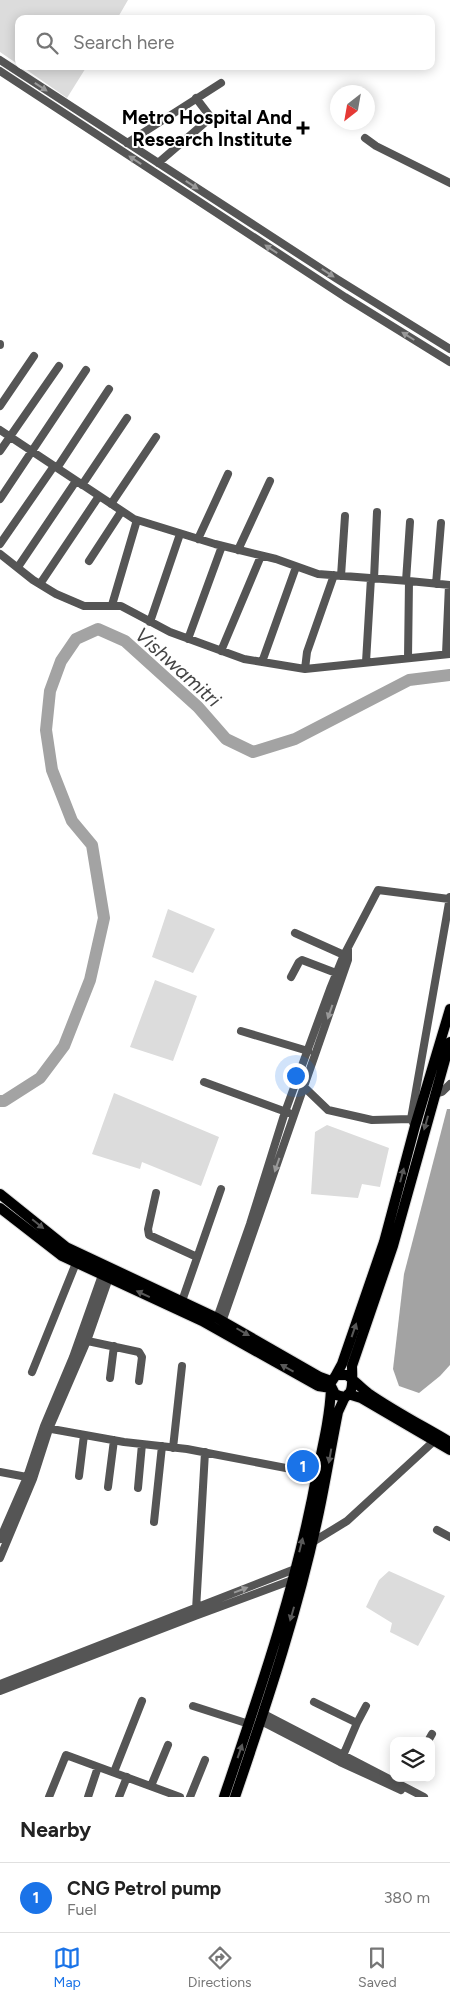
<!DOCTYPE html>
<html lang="en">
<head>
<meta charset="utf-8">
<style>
  :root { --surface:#fff; --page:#f2f2f2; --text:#222; --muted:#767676; --line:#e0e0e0; --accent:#1a73e8 }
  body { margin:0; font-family:Figtree,sans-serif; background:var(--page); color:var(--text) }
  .controls { position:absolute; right:15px; bottom:15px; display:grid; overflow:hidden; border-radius:10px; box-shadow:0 2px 12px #0003 }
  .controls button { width:45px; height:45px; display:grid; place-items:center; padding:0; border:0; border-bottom:1px solid var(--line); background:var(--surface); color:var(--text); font:25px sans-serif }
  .compass { position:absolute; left:330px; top:85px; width:45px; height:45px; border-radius:50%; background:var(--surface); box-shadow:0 2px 12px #0003; rotate:211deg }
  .you { position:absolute; left:295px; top:1075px; width:18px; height:18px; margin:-12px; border:4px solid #fff; border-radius:50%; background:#1a73e8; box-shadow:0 0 0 8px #1a73e833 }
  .badge { display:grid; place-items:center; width:32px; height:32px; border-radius:50%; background:var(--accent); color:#fff; font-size:16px; font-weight:700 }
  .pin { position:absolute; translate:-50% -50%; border:2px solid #fff; box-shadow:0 1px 5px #0006 }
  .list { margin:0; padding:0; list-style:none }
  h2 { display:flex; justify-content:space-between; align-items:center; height:65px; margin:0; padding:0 20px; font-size:21px }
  h2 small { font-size:16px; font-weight:400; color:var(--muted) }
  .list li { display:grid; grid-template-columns:32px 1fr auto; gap:15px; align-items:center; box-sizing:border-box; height:70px; padding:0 20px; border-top:1px solid var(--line) }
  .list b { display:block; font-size:19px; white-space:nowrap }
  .list p { margin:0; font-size:16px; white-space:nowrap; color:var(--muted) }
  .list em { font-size:16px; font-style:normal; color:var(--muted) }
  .icon { flex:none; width:28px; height:28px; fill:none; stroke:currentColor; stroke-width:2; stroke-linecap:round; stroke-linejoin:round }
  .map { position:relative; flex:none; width:450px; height:1797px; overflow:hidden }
  .search { position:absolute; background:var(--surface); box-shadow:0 2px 12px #0003; left:15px; right:15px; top:15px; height:55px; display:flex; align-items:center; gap:12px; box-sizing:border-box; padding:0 18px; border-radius:10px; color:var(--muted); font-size:19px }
  .sheet { height:135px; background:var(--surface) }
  nav { display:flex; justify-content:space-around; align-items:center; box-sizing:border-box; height:70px; border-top:1px solid var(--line); background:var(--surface); font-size:14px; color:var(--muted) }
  nav a { display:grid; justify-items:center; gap:2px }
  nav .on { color:var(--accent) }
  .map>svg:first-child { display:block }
  .green { fill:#dcdcdc }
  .water { fill:#a3a3a3 }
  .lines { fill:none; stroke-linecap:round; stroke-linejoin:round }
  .river { stroke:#a3a3a3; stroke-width:12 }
  .major-casing { stroke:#dbdbdb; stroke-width:12 }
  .minor { stroke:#555; stroke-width:8 }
  .major { stroke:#000; stroke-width:10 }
  .oneway { fill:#999 }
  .oneway2 { fill:#595959 }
  .poi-dot { fill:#000; stroke:#fff; stroke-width:2 }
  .labels { text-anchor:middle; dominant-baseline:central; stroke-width:4; stroke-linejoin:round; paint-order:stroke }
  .poi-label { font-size:19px; font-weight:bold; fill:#000; stroke:#fff; text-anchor:end }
  .water-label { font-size:20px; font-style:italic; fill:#444; stroke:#fff }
</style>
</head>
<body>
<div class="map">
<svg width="450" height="1797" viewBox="0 0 450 1797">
  <rect width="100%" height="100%" fill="#fff"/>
  <path class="green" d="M0,0H128L117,19H19V65L0,52Z
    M21,66H87L67,98Z
    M168,909L215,929L193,973L152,957Z
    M155,980L197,996L173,1061L130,1047Z
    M114,1093L219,1137L201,1186L142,1162L140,1169L92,1154Z
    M327,1125L389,1148L380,1187L362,1184L358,1198L311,1194L315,1132Z
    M389,1571L445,1596L418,1646L390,1632L392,1623L366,1607L379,1580Z"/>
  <path class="water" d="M447,1109H450V1365L440,1376L419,1393L399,1386L393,1369L404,1274Z"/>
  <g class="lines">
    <path class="river" d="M0,1101H4L40,1078L64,1046L90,980L104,918L92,845L72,821L52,770L46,730L50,691L61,661L76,639L98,629L125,641L198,707L226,739L253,752L295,739L409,680L450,675"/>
    <g class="major-casing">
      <path id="major" d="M450,1042L393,1246L352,1366C352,1378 356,1405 335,1394L330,1384L336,1375H347C354,1380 360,1387 368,1393C394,1411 423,1426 450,1442
        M0,1194L66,1247L217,1318L320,1377L331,1381
        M0,1208L62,1256L202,1321L318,1386L331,1388C330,1416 323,1445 317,1473C297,1584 260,1691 224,1797
        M336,1375L342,1364L384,1242L415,1126L450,1009
        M235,1797C268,1700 301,1602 321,1502C327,1472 332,1442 338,1412L344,1399L348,1394L361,1398L450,1450"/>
    </g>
    <path class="minor" d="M0,60L337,279L450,349
      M0,71L345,297L450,362
      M365,138L376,146L450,183
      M127,143L221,83
      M158,163L208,120L209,115L196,98
      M0,345V344
      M0,406L34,356
      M0,430L134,519L215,544L276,559L318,574L409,581
      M0,451L59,366
      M57,468L109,389
      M82,485L127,418
      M0,499L86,370
      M111,504L156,437
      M198,539L228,474
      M0,544L54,466
      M238,550L270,481
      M0,554L33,580L56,594L84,606H121L170,632L244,659L305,669L450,654
      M89,561L121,512
      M18,567L76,481
      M341,576L345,516
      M374,579L377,512
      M406,581L410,522
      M40,584L99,496
      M436,584L441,523
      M112,605L137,520
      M150,622L180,534
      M188,639L222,546
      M221,651L261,556
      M446,654L449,585
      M408,658L409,581L450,585
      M262,662L296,567
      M366,662L371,578
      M305,669L307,652L334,575
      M295,933L344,955
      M291,977L299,962L302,960L336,973
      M241,1031L308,1051
      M204,1082L289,1113
      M302,1085L328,1110L372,1120L411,1119
      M435,1094L442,1092L450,1084
      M415,1126L411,1119L450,897
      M156,1193L148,1229L149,1235L197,1257
      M182,1301L221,1189
      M216,1321L250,1224L285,1112L330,989L343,957L378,890L449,899
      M221,1325L348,960V949
      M83,1340L139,1352L142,1357L139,1381
      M32,1372L76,1263
      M110,1378L114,1346
      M46,1428L124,1442L187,1449L317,1474
      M173,1448L182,1366
      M0,1472L32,1478
      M79,1476L84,1435
      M108,1487L114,1440
      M138,1488L142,1444
      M154,1522L162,1446
      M437,1530L450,1537
      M0,1539L27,1477L44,1426L73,1357L102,1275
      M311,1543L347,1521L434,1441
      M0,1558L33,1479L49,1429L87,1341L109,1278
      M196,1610L205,1452
      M0,1684L295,1569L299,1570
      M0,1691L195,1616L295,1579
      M314,1702L357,1723
      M193,1706L249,1724
      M264,1714L424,1797
      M261,1721L340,1762L401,1790
      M428,1741L432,1734
      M342,1758L357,1723L366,1706
      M114,1772L142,1701
      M151,1786L168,1745
      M49,1797L66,1755L180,1797
      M88,1797L98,1767
      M119,1797L127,1777
      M190,1797L205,1760"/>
    <use href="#major" class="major"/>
  </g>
  <defs><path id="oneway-solid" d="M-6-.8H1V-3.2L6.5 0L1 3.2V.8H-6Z" transform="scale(1.25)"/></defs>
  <g class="oneway">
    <use href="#oneway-solid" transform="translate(41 87) rotate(33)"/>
    <use href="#oneway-solid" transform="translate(135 160) rotate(-147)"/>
    <use href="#oneway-solid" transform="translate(192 185) rotate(33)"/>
    <use href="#oneway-solid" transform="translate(271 249) rotate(-147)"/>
    <use href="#oneway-solid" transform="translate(328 273) rotate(33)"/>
    <use href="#oneway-solid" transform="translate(408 336) rotate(-148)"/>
    <use href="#oneway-solid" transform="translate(330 1012) rotate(109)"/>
    <use href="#oneway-solid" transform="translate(277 1165) rotate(109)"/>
    <use href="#oneway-solid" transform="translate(241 1590) rotate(-21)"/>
  </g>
  <g class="oneway2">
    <use href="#oneway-solid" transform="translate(426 1123) rotate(106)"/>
    <use href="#oneway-solid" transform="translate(402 1175) rotate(-75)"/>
    <use href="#oneway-solid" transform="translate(38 1224) rotate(39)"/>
    <use href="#oneway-solid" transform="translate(143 1294) rotate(-155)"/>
    <use href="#oneway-solid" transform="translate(354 1330) rotate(-71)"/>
    <use href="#oneway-solid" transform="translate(243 1332) rotate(30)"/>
    <use href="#oneway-solid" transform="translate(287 1368) rotate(-151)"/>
    <use href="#oneway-solid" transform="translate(330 1456) rotate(100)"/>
    <use href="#oneway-solid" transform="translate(301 1545) rotate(-76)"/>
    <use href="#oneway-solid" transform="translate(292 1614) rotate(106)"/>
    <use href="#oneway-solid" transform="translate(240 1751) rotate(-71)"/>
  </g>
  <path class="poi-dot" d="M300.5 120.5h5v5h5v5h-5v5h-5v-5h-5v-5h5z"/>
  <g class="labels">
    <g class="poi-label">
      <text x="292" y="117">Metro Hospital And<tspan x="292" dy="22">Research Institute</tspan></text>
    </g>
    <g class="water-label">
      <text transform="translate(178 667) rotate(42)">Vishwamitri</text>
    </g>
  </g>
</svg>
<div class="controls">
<button><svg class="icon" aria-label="layers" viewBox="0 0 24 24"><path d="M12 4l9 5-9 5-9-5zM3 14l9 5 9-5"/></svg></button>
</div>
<svg class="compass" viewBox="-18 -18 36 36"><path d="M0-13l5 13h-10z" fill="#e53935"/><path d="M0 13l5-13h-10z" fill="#767676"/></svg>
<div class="you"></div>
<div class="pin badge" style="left:303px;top:1466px">1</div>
<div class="search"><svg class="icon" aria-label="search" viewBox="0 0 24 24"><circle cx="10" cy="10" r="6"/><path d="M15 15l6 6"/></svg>Search here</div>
</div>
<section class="sheet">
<h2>Nearby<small></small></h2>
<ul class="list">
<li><span class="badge">1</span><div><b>CNG Petrol pump</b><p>Fuel</p></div><em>380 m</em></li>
</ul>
</section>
<nav>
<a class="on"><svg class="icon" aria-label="map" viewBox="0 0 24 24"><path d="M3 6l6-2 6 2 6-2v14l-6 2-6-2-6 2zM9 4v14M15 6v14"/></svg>Map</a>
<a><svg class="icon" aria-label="directions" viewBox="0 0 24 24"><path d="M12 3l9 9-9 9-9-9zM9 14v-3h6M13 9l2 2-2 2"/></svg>Directions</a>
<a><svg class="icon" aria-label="saved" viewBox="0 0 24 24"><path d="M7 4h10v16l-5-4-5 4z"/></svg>Saved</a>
</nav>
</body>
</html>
